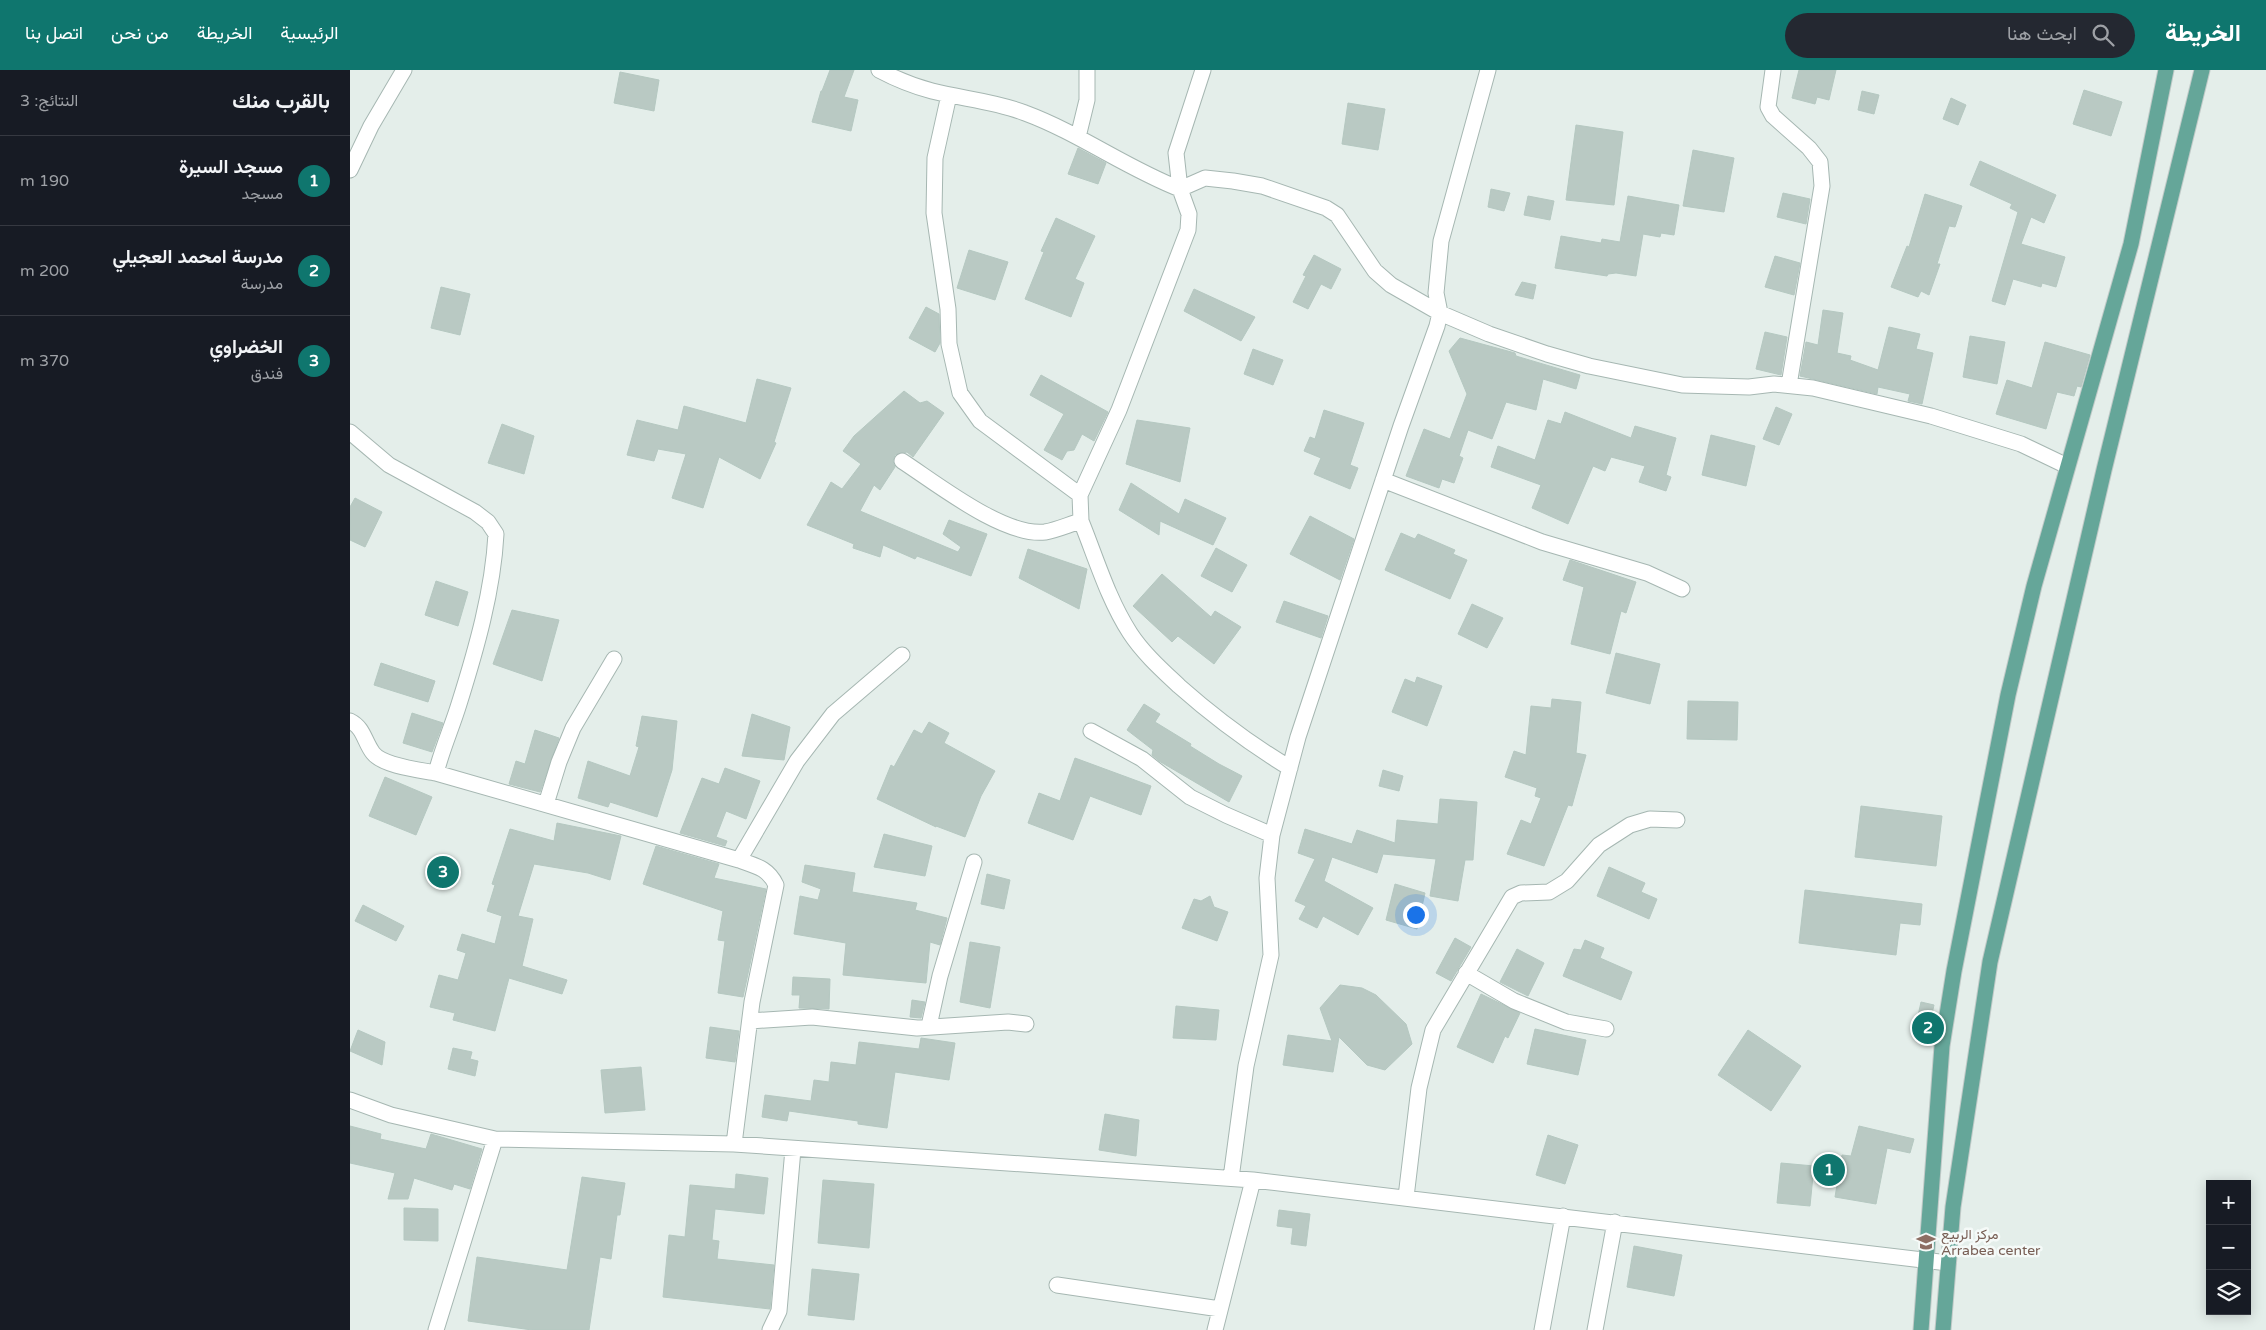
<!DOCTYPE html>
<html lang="ar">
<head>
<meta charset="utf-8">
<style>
  :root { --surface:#171b24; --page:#242831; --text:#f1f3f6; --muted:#9ea1a6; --line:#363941; --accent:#0f766e }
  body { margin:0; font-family:"Varela Round",Vazirmatn,sans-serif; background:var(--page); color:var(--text); direction:rtl }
  .controls { position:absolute; right:15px; bottom:15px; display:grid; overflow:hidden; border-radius:0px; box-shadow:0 2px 12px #0003 }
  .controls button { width:45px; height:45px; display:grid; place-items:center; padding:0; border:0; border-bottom:1px solid var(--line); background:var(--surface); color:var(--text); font:25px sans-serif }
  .you { position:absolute; left:1065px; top:844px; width:18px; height:18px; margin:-12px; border:4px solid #fff; border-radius:50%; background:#1a73e8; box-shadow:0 0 0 8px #1a73e833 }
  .badge { display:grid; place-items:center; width:32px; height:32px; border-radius:50%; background:var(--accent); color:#fff; font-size:16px; font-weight:700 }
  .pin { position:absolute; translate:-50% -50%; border:2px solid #fff; box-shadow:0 1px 5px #0006 }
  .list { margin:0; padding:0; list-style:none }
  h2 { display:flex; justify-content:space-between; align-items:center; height:65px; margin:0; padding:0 20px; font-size:21px }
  h2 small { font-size:16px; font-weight:400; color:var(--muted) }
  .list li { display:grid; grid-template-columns:32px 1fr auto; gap:15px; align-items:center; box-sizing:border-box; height:90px; padding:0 20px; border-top:1px solid var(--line) }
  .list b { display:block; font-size:19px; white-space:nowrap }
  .list p { margin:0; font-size:16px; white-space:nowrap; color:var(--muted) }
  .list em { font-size:16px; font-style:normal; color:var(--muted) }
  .icon { flex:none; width:28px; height:28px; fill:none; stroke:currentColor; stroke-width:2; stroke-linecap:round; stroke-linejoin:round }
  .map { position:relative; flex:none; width:1916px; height:1260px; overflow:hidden; direction:ltr }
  header { display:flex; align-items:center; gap:30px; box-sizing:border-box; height:70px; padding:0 25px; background:var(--accent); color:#fff }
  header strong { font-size:24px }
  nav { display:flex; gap:28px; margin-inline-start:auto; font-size:18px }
  .search { width:350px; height:45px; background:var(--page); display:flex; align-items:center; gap:12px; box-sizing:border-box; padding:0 18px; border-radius:28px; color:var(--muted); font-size:19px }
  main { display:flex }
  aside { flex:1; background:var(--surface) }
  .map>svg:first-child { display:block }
  .building { fill:#b9c9c3; stroke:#b5c8c1 }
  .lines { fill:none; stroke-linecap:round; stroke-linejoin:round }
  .minor-casing { stroke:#a6b7b2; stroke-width:17 }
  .major-casing { stroke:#c1cac8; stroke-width:17 }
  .minor { stroke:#fff; stroke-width:15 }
  .major { stroke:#65a699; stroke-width:15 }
  .labels { text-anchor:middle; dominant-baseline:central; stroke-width:5; stroke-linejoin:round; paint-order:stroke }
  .education-label { font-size:14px; fill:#785e54; stroke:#f5faf8; text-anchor:start }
</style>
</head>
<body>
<header>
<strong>الخريطة</strong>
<div class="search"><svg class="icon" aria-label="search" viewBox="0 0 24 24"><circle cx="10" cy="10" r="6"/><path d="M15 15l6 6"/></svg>ابحث هنا</div>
<nav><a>الرئيسية</a><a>الخريطة</a><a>من نحن</a><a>اتصل بنا</a></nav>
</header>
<main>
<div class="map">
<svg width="1916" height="1260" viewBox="0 0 1916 1260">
  <rect width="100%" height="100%" fill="#e4eeea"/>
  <path class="building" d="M480,0H504L494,27L508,30L501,61L462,52L471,21H472Z
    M1449,0H1486L1479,30L1467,27L1465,34L1442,28Z
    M270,2L309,10L304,41L264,33Z
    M1734,20L1772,32L1761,66L1723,54Z
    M1512,21L1529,25L1524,44L1508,40Z
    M1601,28L1616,35L1608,55L1593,49Z
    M998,33L1035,39L1028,80L992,74Z
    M1226,55L1273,62L1264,135L1216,130Z
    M728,78L756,93L748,114L718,104Z
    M1343,80L1384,88L1374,142L1333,136Z
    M1630,91L1706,125L1694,153L1681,147L1671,174L1715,187L1706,217L1692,213L1691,217L1663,209L1655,235L1642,231L1668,142L1660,138L1662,134L1620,115Z
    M1141,119L1160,123L1154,141L1138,137Z
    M1433,123L1460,129L1456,154L1427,147Z
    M1575,124L1612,136L1605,157L1599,156L1587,194H1590L1579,225L1571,221L1568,227L1541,217L1557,176L1559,177Z
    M1178,126L1204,131L1200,150L1174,145Z
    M1278,126L1329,135L1324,165L1311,163L1310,167L1293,164L1286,206L1266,203L1258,204L1257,206L1205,198L1211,166L1251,173L1252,169L1270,172Z
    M706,148L745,166L725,209L734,213L721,247L675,229L694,182L691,181Z
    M619,180L658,192L645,230L607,218Z
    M964,185L991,199L981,219L971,214L958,239L943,232L956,206L953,205Z
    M1425,186L1450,193L1444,225L1415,217Z
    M1172,212L1186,215L1183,229L1165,225Z
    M91,217L120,224L110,265L81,258Z
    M844,219L905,247L891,271L834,241Z
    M576,237L589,244L590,273L585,282L559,268Z
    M1473,240L1493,243L1487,283L1501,286L1500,290L1528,300L1539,257L1570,264L1566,279L1583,283L1572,334L1558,331L1560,324L1528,317L1527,324L1450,306L1456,272L1468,275Z
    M1415,262L1437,267L1431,305L1406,299Z
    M1620,266L1655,272L1647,314L1613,307Z
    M1110,268L1165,283L1166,286L1230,305L1226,319L1193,309L1186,340L1156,332L1142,369L1118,360L1109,386L1113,388L1104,413L1092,409L1089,418L1056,406L1074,359L1100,369L1117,324L1099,281Z
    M1695,272L1740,285L1731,317L1727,316L1724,326L1707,322L1696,359L1646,344L1657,310L1682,318Z
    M903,279L933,290L923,315L894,304Z
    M691,305L758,342L744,371L732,364L724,380L717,381L712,390L694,380L714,344L680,325Z
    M407,309L441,318L424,372L426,373L410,409L369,387L353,438L322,428L336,384L308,379L304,391L277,385L287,350L328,360L334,336L396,353Z
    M554,321L570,333L577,331L594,343L563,387L557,382L545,385L543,391L545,397L530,420L524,415L510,441L608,482L611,477L593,464L599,450L637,464L621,506L567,486L565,489L533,475L530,487L503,478L504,474L457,455L481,412L492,419L511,394L493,381L504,366Z
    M1426,337L1442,344L1429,375L1413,369Z
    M974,340L1014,353L1000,395L1008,398L1000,419L964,404L971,388L954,381L960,367L965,369Z
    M1215,342L1281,368L1285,356L1326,368L1316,405L1321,407L1316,421L1289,412L1295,396L1261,387L1255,401L1243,396L1218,454L1182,438L1191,415L1141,397L1148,376L1185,390L1198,350L1211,354Z
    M787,350L840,358L830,412L776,394Z
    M152,354L184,366L174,404L138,393Z
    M1361,365L1405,376L1396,416L1352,405Z
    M781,413L829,444L835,429L876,448L863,475L810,451L809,465L769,440Z
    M5,428L32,442L15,477L0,470V437Z
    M960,446L1004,469L990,510L940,484Z
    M1051,463L1065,469L1068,464L1105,480L1103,484L1117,490L1100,529L1035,500Z
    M866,478L897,495L882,522L851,506Z
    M678,479L737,499L729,539L669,508Z
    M1220,490L1286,512L1276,543L1271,541L1260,584L1221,574L1234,517L1213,510Z
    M812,504L861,547L865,541L891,557L864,594L828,566L822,572L783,536Z
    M86,511L118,522L108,556L75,545Z
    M934,531L978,546L971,568L926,552Z
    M1122,534L1153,548L1137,578L1108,564Z
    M162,540L209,550L192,611L143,594Z
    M1266,583L1310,594L1300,634L1256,623Z
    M31,593L85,611L78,632L24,615Z
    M1067,607L1092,616L1077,656L1042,642L1055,609L1065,613Z
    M1202,629L1231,632L1226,683L1236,685L1222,736L1218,735L1194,796L1157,784L1171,750L1181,754L1191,728L1185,726L1187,718L1155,707L1164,681L1176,685L1181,636L1201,638Z
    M1338,631L1388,632L1387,670L1337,669Z
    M794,634L810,644L805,652L841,674L840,676L869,694L892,706L879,732L809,691L802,685L803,680L777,660Z
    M62,643L93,653L82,682L53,673Z
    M402,644L440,657L434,690L392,686Z
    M292,646L327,651L322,700L307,747L260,732L258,737L228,728L238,691L280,706L289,677L286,676Z
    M579,652L599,663L594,673L645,701L631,726L615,767L586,756V757L527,729L541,695L544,697L564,660L572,664Z
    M185,660L209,668L190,722L159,714L166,691L175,694Z
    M725,688L801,716L791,745L740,726L723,770L678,753L689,723L710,731Z
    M375,698L410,711L396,749L376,741L366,767L377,771L375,776L330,763L352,708L369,714Z
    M1033,700L1053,706L1049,721L1029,716Z
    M35,707L82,727L66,765L19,746Z
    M1090,729L1127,732L1123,790H1115L1108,831L1080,826L1086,789L1033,784L1027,803L982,787L974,811L1023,838L1008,865L973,846L967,858L949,849L956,836L945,831L965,789L948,783L955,759L1002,774L1007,760L1045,773L1047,750L1088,754Z
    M1511,736L1592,746L1586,796L1505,787Z
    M207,753L271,766L260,810L238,803L184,794L168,846L183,849L172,896L217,910L212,924L159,908L145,961L103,950L105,943L80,937L89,905L108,910L116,883L107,880L112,864L145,874L152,846L137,841L145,815L142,814L160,759L204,771Z
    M534,764L582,776L575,806L524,797Z
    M306,776L369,794L364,808L416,819L393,927L368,923L375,871L368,870L373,841L293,814Z
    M455,795L505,803L502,822L567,833L565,840L597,848L590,875L580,872L576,913L493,905L496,873L444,864L450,826L468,830L471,819L452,812Z
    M1259,797L1295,813L1291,822L1307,829L1299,849L1247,826Z
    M637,804L660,810L654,839L631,834Z
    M1045,814L1075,823L1067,859L1036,850Z
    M1455,820L1572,834L1570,855L1550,853L1546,885L1449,873Z
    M860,826L864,837L878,842L867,871L832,858L844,829L851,831Z
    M13,835L54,856L46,871L5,851Z
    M1105,868L1121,877L1101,911L1086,903Z
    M1235,870L1254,878L1250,888L1282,902L1271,930L1213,906L1224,879L1231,880Z
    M620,872L650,877L640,938L610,932Z
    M1167,879L1194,893L1178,926L1150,912Z
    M443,907L480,909L479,939L449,938L450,925H442Z
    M990,915L1012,918L1026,925L1056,954L1062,974L1035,1000L1017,995L989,967L983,1002L933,995L938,965L982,971L970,938Z
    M1131,924L1170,943L1158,968L1155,966L1143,993L1107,977Z
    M562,930L575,932L571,948L560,947Z
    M1571,932L1584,935L1580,953L1567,950Z
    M826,936L869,940L866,970L823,968Z
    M360,957L389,961L385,992L356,988Z
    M1185,959L1236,970L1228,1005L1177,994Z
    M8,960L35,972L32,995L0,981Z
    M1398,960L1451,996L1421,1041L1368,1005Z
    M571,968L605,973L599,1010L545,1002L537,1058L508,1054V1051L439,1041L437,1051L412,1047L415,1025L461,1031L464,1010L479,1012L481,992L506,995L509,972L569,979Z
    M103,978L122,982L120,989L128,991L125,1006L98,999Z
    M291,997L295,1040L255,1043L251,1000Z
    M755,1044L789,1050L786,1086L749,1080Z
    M0,1056L31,1064L30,1069L76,1079L81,1064L132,1079L120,1119L104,1114L102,1120L64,1108L58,1129H38L45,1103L0,1093Z
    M1509,1056L1564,1069L1560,1083L1537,1078L1526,1134L1485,1127L1492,1085L1501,1086Z
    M1198,1065L1228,1075L1215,1114L1186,1105Z
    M1431,1093L1464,1096L1460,1136L1427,1133Z
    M386,1104L418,1108L414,1144L365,1139L362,1170L369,1171L367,1189L424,1195L420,1239L313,1227L319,1165L335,1167L340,1115L385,1119Z
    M232,1107L275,1113L270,1145H267L261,1189L250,1187L239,1260H182L118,1251L127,1187L217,1200Z
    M473,1110L524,1114L519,1178L468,1173Z
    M54,1138L88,1139V1171L54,1170Z
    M929,1140L960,1144L956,1176L941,1174L943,1158L927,1156Z
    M1284,1176L1332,1185L1324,1226L1277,1217Z
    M462,1199L509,1204L504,1250L458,1245Z"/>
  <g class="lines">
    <g class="minor-casing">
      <path id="minor" d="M529,0C546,9 563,16 582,21C613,29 645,31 675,43C729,63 776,98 830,119L855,108L883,111L912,116L976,138L987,145L1025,201L1041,215L1090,243L1139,264L1197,284L1239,296L1332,315L1399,317L1424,314L1463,318L1581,346L1671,374L1717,396
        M853,0L826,83L830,119L839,144L838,160L769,340L730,425L731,451C746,488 758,529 780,563C793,583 812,600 829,616C864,647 900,674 940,698
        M1423,0L1418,37L1423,46L1459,78L1470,92L1472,116L1439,315
        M599,25L585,88L584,143L598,239L599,274L610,323L630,351L730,425
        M728,67L737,30V0
        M0,100L21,56L54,0
        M0,362L39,395L125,442L138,452L146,464C143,521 126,580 109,634C102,657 92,679 86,703
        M552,391C586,413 654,467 695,462C707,460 720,454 731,451
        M1033,410L1192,472L1297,503L1332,519
        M0,651C14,658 14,671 23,683C33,696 70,700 86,703L389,790C406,796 418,798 426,815L402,932L384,1074
        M741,661L792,689L840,727L876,745L922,765
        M196,734L209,692L223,658L264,589
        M389,790L447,691L483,644L552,585
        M1116,903L1164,931L1216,952L1256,959
        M400,951L462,947L567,958L658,952L676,954
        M579,956L590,906L624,792
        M0,1030L41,1045L145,1069L384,1074L903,1110L1598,1193
        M881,1108L896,996L921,885L917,808L922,765L948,667L1051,356L1087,256L1090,243L1086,223L1091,171L1138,0
        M1056,1127L1069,1018L1083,960L1162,827L1171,823L1199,822L1217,811L1249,775L1280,755L1300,749L1327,750
        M707,1215L870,1239
        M86,1260L145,1069
        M420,1260L429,1241L443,1079
        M865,1260L903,1110
        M1192,1260L1213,1146
        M1245,1260L1265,1152"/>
    </g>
    <g class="major-casing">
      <path id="major" d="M1571,1260L1592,976L1604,901L1658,625L1684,516L1781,174L1816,0
        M1593,1260L1603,1137L1640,892L1754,400L1852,0"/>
    </g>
    <use href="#minor" class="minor"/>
    <use href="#major" class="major"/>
  </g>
  <defs>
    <g id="school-bare" transform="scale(1.5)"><path d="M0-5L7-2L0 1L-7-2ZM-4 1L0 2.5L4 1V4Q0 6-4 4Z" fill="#8d6e63" stroke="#f5faf8" stroke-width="2.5" paint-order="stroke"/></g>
  </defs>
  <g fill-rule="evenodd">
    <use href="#school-bare" x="1576" y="1172"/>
  </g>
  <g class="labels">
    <g class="education-label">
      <text x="1591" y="1164">مركز الربيع<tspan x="1591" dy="16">Arrabea center</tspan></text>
    </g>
  </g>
</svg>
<div class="controls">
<button>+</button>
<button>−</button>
<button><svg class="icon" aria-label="layers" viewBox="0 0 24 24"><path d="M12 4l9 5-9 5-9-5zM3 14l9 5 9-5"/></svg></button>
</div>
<div class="you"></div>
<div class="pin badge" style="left:1479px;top:1100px">1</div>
<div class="pin badge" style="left:1578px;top:958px">2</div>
<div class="pin badge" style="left:93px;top:802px">3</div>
</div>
<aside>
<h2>بالقرب منك<small>النتائج: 3</small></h2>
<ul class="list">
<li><span class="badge">1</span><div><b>مسجد السيرة</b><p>مسجد</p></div><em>190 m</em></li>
<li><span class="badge">2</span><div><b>مدرسة امحمد العجيلي</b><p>مدرسة</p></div><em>200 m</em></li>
<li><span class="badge">3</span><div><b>الخضراوي</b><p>فندق</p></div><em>370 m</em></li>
</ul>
</aside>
</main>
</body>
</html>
